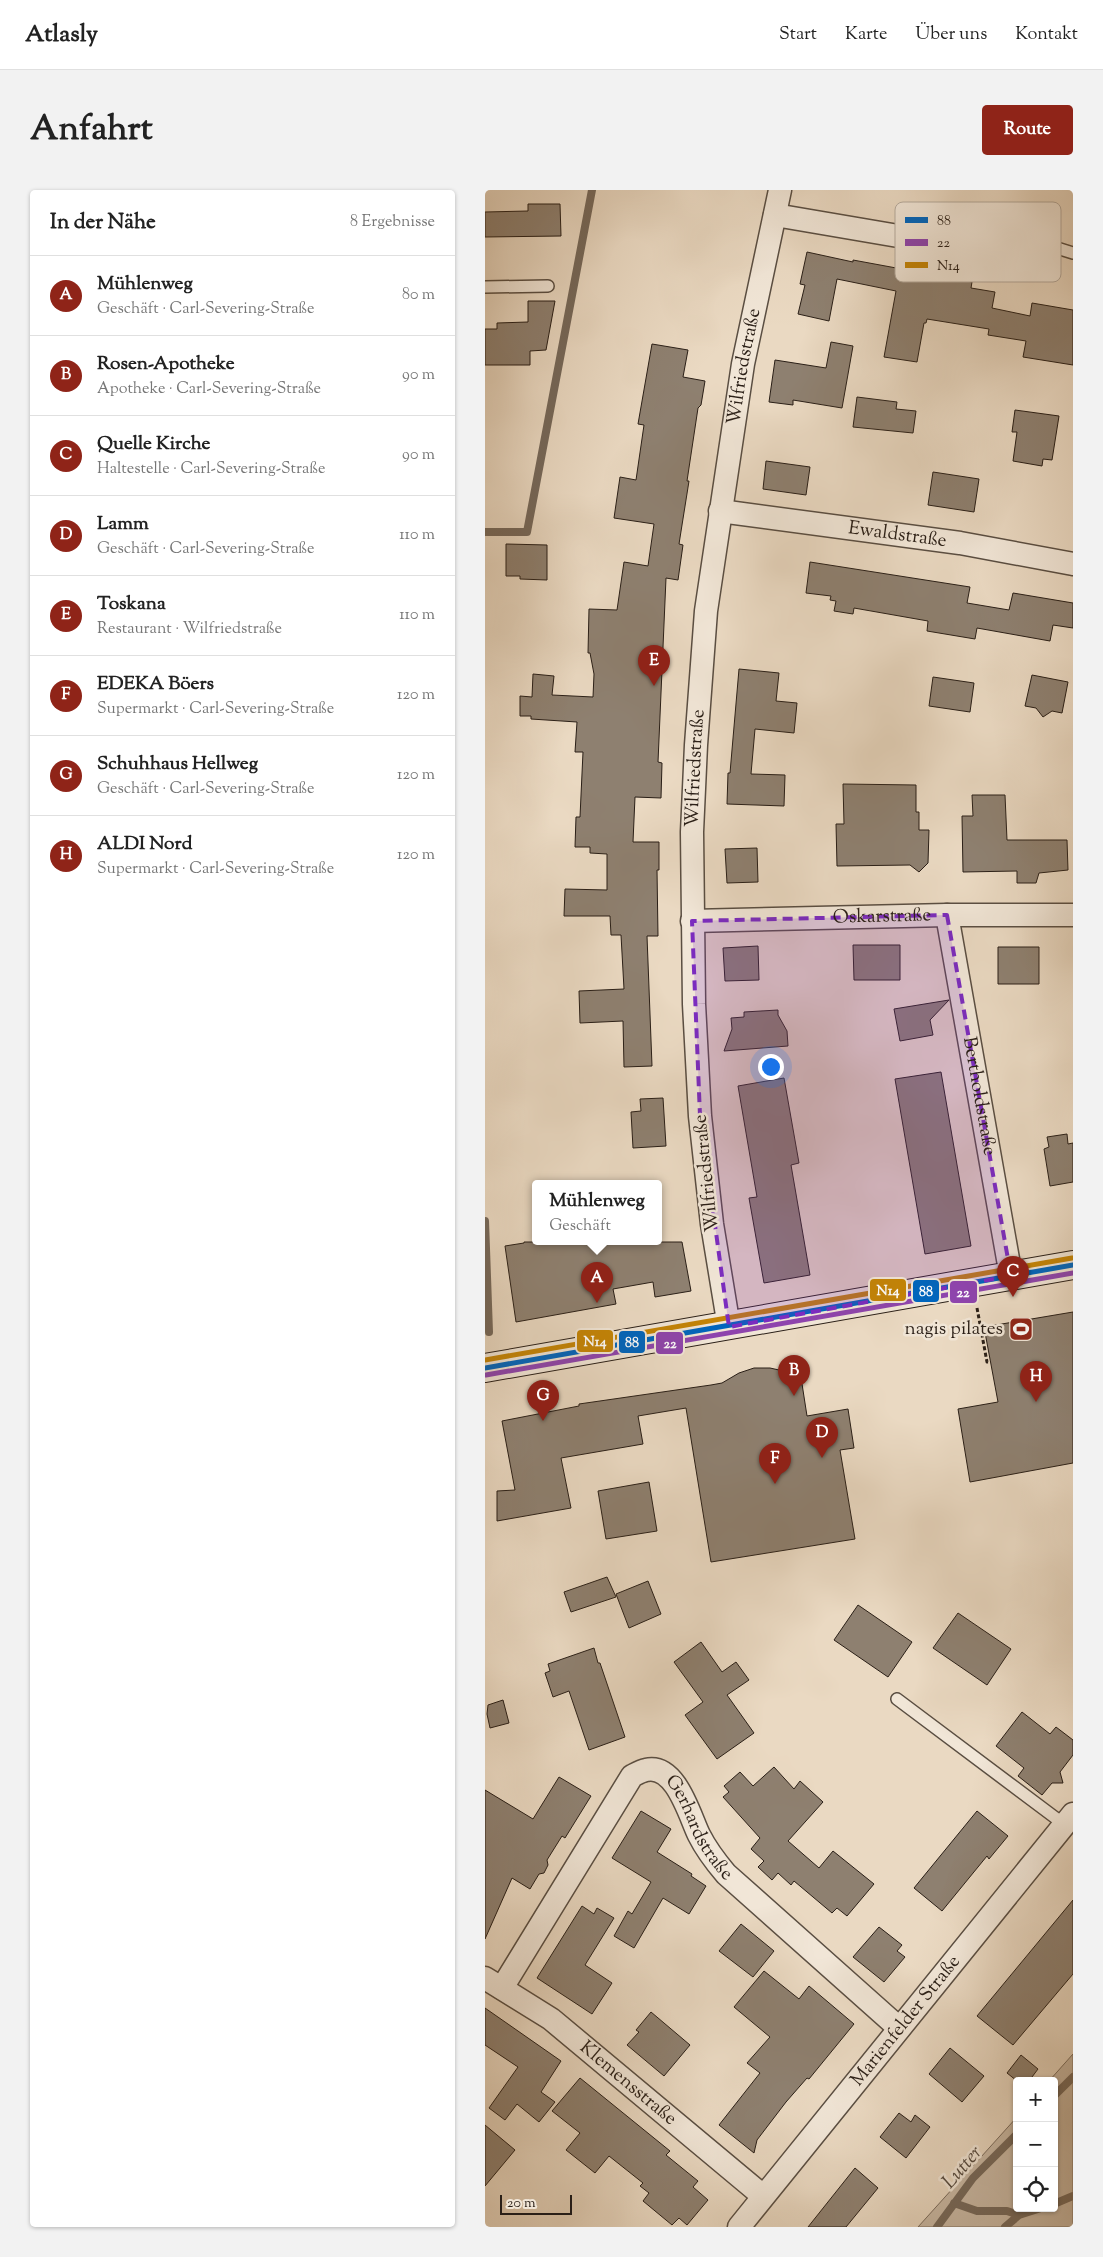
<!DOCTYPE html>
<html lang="de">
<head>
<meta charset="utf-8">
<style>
  :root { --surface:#fff; --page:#f2f2f2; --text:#222; --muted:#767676; --line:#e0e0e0; --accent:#8f2418 }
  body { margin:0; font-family:"Sorts Mill Goudy",serif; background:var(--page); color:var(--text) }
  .controls { position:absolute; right:15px; bottom:15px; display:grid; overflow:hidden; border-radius:5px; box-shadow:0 1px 4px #0004 }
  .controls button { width:45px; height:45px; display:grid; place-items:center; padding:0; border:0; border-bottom:1px solid var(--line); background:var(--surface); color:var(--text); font:25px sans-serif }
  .scale { position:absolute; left:15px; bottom:12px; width:72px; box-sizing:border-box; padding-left:5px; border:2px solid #2a1f17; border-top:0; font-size:14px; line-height:18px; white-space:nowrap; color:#2a1f17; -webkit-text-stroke:4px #f1e6d7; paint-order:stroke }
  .you { position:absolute; left:285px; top:876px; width:18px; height:18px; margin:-12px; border:4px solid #fff; border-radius:50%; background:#1a73e8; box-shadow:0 0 0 8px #1a73e833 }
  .badge { display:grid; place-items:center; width:32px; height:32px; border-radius:50%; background:var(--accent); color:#fff; font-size:16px; font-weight:700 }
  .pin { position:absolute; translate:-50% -41px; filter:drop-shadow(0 1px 2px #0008) }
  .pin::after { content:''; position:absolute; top:26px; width:18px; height:15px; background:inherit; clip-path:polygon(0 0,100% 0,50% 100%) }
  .popup { position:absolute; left:47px; top:990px; width:130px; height:65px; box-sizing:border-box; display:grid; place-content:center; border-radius:5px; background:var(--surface); filter:drop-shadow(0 1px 4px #0005); font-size:16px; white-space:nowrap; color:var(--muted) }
  .popup b { font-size:19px; color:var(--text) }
  .popup::after { content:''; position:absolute; left:50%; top:100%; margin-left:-10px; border:10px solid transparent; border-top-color:var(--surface) }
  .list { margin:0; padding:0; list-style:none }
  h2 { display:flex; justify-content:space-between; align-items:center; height:65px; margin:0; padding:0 20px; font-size:21px }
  h2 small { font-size:16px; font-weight:400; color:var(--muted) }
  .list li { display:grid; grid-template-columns:32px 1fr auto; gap:15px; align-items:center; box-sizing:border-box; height:80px; padding:0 20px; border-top:1px solid var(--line) }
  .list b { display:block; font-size:19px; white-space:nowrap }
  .list p { margin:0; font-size:16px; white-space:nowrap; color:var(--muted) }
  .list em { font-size:16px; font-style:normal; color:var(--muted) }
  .icon { flex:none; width:28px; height:28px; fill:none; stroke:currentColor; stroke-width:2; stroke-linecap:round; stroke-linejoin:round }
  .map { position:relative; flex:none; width:588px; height:2037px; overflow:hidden; border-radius:5px }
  header { display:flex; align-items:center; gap:30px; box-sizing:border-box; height:70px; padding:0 25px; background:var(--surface); border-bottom:1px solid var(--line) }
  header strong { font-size:24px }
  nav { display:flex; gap:28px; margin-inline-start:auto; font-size:18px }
  .intro { display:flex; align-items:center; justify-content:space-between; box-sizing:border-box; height:120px; padding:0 30px }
  h1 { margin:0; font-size:35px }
  .button { padding:12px 22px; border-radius:5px; background:var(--accent); color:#fff; font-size:18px; font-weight:700 }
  main { display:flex; gap:30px; padding:0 30px }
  aside { flex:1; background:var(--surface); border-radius:5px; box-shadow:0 1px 4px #0004 }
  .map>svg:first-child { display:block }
  .green { fill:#c9b9a5; stroke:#7a6c5e }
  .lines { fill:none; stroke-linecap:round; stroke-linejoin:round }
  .stream { stroke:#76695b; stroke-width:8 }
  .building { fill:#8e8070; stroke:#2a1f17 }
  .lane-casing { stroke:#5a4e42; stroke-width:14 }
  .street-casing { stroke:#5a4e42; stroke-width:25 }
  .secondary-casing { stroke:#2a1f17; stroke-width:30 }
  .path { stroke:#2a1f17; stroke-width:3; stroke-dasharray:4 2.5; stroke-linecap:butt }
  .lane { stroke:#f1e6d7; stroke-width:11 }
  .street { stroke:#f1e6d7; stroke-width:22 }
  .secondary { stroke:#f1e6d7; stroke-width:28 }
  .bus-1-casing { stroke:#f1e6d7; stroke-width:9 }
  .bus-2-casing { stroke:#f1e6d7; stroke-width:9 }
  .bus-3-casing { stroke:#f1e6d7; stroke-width:9 }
  .bus-1 { stroke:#0065bd; stroke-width:5 }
  .bus-2 { stroke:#8e44ad; stroke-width:5 }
  .bus-3 { stroke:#c48406; stroke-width:5 }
  .marked { fill:#7b2cbf; fill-opacity:0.2; stroke:#7b2cbf; stroke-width:4; stroke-dasharray:10 6; stroke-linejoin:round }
  .labels { text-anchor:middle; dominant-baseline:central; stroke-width:5; stroke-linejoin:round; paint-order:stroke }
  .street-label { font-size:19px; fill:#2a1f17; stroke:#f1e6d7 }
  .poi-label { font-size:19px; fill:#2a1f17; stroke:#f1e6d7; text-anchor:end }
  .water-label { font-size:20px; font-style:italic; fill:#564a3f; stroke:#f1e6d7 }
  .key { fill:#f1e6d7; stroke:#b5aa9d; stroke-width:1 }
  .key-label { font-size:14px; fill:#2a1f17 }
  .line-badge { stroke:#f1e6d7; stroke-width:2 }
  .badge-label { font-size:14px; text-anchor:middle; font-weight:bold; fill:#fff }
</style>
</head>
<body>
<header>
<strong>Atlasly</strong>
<nav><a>Start</a><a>Karte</a><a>Über uns</a><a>Kontakt</a></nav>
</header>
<div class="intro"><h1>Anfahrt</h1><a class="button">Route</a></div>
<main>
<aside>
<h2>In der Nähe<small>8 Ergebnisse</small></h2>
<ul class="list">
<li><span class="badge">A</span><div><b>Mühlenweg</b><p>Geschäft · Carl-Severing-Straße</p></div><em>80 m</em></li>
<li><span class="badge">B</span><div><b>Rosen-Apotheke</b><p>Apotheke · Carl-Severing-Straße</p></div><em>90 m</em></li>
<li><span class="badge">C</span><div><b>Quelle Kirche</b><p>Haltestelle · Carl-Severing-Straße</p></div><em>90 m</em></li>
<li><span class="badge">D</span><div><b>Lamm</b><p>Geschäft · Carl-Severing-Straße</p></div><em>110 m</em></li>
<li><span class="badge">E</span><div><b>Toskana</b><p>Restaurant · Wilfriedstraße</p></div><em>110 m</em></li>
<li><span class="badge">F</span><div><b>EDEKA Böers</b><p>Supermarkt · Carl-Severing-Straße</p></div><em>120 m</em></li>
<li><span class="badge">G</span><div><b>Schuhhaus Hellweg</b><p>Geschäft · Carl-Severing-Straße</p></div><em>120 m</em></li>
<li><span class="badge">H</span><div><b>ALDI Nord</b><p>Supermarkt · Carl-Severing-Straße</p></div><em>120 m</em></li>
</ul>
</aside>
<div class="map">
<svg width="588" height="2037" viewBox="0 0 588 2037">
  <rect width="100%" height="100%" fill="#ead9c2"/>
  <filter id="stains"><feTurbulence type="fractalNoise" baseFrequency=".004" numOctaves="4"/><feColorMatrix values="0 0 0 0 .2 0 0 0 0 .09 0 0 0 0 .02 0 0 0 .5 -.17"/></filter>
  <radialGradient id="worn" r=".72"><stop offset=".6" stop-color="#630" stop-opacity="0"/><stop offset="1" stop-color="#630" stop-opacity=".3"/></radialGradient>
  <path class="green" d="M588,1864V2037H433L532,1927V2018H569V1891H564Z"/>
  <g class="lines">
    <path class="stream" d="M0,342H42L107,0
      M0,1031L4,1142
      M569,1906L588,1887
      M469,2013L492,2021H522L534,2025L556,2018
      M569,2014L588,2006
      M452,2037L488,1988L532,1944
      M520,2037L534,2025"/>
  </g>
  <path class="building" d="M43,14H75L76,46L0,47V22L43,21Z
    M322,62L368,72V70L487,92L486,98L510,102L507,118L545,126L547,113L588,120V175L538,167L541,151L503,145L504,139L442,129L441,133H439L432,172L399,167L411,101L352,89L344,131L313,124L320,95L315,94Z
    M43,111H70L61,160L45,161V175H0V139H12V133L43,132Z
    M346,152L368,156L357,218L308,210V215L284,212L290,170L341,178Z
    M167,154L203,160L198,187L220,191L216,215L213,218L202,291H204L194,354L198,355L193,390L181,388L173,572L177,573L176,608L150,607L148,652H174V680H172L173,746H162L167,876L139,877L138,831L95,833L94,801L139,799L136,745H126L125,726H79L80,699L122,700V664L105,663V657H90L91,627H95L98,562H90L92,532L46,529V526H35V506L47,507L48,484L69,486L67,505L108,507L109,484L105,463H103L104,419L132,420L139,372L163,376L169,334L129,328L135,287L151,290L159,235L153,234Z
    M372,207L412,212L411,219L431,221L428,243L368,237Z
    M530,220L574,226L567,270L558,269L557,276L528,271L532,242H527Z
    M281,271L325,277L321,305L278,299Z
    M448,282L494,289L489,322L443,315Z
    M21,354L62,355V390L35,389V386H21Z
    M325,372L485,397L482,413L524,420L528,403L588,413V438L568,435L565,451L492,438L490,449L442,441L443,431L369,418L368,424L349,421L351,411L345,410L346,406L321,403Z
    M254,479L294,483L291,511L312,513L309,543L270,539L266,584L300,585L299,616L242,614L243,583H245Z
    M547,485L583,492L577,523L567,521L558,527L551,518L540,516Z
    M448,487L489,493L485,522L444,516Z
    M358,594L431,595V622H434V640H444L443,673L434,682L425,675L352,676L351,634H359Z
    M487,605H520L522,650H582L583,680L554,683L551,693H532V681L478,682L477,626H488Z
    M272,658L273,692L242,693L240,659Z
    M368,755H415V790H369Z
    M273,756L274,790L240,791L238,758Z
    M513,757H554V794H513Z
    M464,810L445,830L448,845L415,851L409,819Z
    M293,820V825L302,841L303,856L239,861L247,839L246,828L259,827V822Z
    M456,882L486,1056L440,1064L410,889Z
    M299,888L314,973L306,975L325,1085L279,1093L264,1008L272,1007L253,896Z
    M178,908L181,956L148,958L146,922L156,921L155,909Z
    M582,944L583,954L588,953V992L565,996L559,959L564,957L562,947Z
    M39,1052H197L206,1101L170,1107L168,1092L128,1099L131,1114L31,1132L20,1056L39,1053Z
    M588,1122V1273L485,1292L473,1219L513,1212L499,1137Z
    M269,1178H285L303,1182L315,1181L322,1226L363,1219L369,1258L355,1260L370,1349L226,1372L201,1218L153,1226L158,1254L76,1268L86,1318L12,1331V1301L30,1300L17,1231L94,1216V1214L226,1195L237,1193L254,1183Z
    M164,1292L172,1341L121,1349L113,1301Z
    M122,1387L131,1407L86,1422L79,1402Z
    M163,1391L176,1424L144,1438L131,1404Z
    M373,1415L427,1452L403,1487L349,1450Z
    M473,1423L526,1459L502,1495L448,1458Z
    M216,1452L237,1482L251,1472L264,1490L242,1505L269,1543L232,1569L200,1525L218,1512L189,1472Z
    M109,1458L113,1473H115L140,1547L104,1560L84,1501L68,1507L60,1483L65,1481L63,1474Z
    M18,1510L24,1533L5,1538L2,1524L3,1515Z
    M537,1522L565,1544L571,1537L588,1550V1565L575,1582L578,1593H567L557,1605L533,1586L539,1578L511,1556Z
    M289,1577L309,1599L315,1591L338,1612L303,1651L334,1678L348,1661L389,1694L362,1726L352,1718L347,1723L309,1691L306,1695L293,1683L287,1690L273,1677L279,1671L266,1659L275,1648L238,1607L244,1602L239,1596L255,1582L268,1596Z
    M74,1587L106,1606L80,1648L77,1646L62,1670L63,1675L59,1683L54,1684L45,1699L27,1688L0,1749V1600L48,1629Z
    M156,1621L186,1639L172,1662L207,1684L206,1686L221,1696L204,1724L178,1708L149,1758L129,1746L143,1721L147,1724L166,1692L127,1668Z
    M492,1621L523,1646L504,1669L502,1666L457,1721L429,1698Z
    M588,1710V1784L528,1855L492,1826Z
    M97,1716L109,1724L112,1718L129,1728L100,1775L127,1793L107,1824L52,1788Z
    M256,1734L289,1761L268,1787L234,1761Z
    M394,1737L417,1755L412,1761L420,1767L399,1792L368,1767Z
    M279,1781L314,1809L324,1796L369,1834L324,1889L322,1888L301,1912L272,1950L269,1963L234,1935L275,1883L262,1873L285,1847L249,1817Z
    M0,1818L76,1871L56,1902L70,1912L54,1932L32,1914L20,1930L4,1918L33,1877L0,1855Z
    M166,1822L205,1855L179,1886L142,1855L154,1842L151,1840Z
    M465,1858L499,1886L477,1912L444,1884Z
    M536,1865L553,1879L544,1891H532L522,1883Z
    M95,1888L185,1961L181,1965L213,1991L208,1997L223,2010L202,2035L194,2028L187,2035L158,2011L164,2003L155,1996L158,1993L124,1966L110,1983L81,1960L95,1943L67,1921Z
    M414,1923L426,1932L430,1925L445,1937L421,1968L395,1947Z
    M0,1935L30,1960L0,1996Z
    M370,1978L393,1998L361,2037H323Z"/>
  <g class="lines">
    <g class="lane-casing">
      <path id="lane" d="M525,65L543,49L588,63
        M0,97L63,96
        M412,1509L580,1635"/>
    </g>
    <g class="street-casing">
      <g id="street">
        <path d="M290,25L525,65"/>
        <path id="s1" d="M235,321L475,353L588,374"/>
        <path id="s2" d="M462,725L526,1086"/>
        <path id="s3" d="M207,731L462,725H588"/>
        <path id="s4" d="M244,1137L227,1034L215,926L209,814L207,642L211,555L221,421L258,174L295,0"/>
        <path id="s5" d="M0,1788L66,1829L278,2006"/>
        <path id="s6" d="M17,1798L147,1586C151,1584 156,1581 161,1580C191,1573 205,1627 214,1645C221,1659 230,1671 241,1684L414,1838"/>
        <path id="s7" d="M254,2037L588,1624"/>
      </g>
    </g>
    <g class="secondary-casing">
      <path id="secondary" d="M0,1178L588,1075"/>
    </g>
    <path class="path" d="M492,1118L502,1172H505"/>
    <use href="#lane" class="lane"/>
    <use href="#street" class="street"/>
    <use href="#secondary" class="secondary"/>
    <g class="bus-1-casing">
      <path id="bus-1" d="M0,1178L588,1075"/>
    </g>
    <g class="bus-2-casing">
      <path id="bus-2" d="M1,1185L588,1083"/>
    </g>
    <g class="bus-3-casing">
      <path id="bus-3" d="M0,1170L587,1068"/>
    </g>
    <use href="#bus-1" class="bus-1"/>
    <use href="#bus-2" class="bus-2"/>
    <use href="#bus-3" class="bus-3"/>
  </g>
  <path class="marked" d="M462,725L526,1086L244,1137L215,926L207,731Z"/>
  <defs>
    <g id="stadium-square" transform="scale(1.25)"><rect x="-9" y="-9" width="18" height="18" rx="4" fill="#8f2418" stroke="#f1e6d7"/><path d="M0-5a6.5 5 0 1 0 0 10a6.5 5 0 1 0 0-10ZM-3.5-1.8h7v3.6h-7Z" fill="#fff"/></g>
  </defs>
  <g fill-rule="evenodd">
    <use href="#stadium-square" x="536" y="1139"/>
  </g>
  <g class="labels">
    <g class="street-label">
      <text stroke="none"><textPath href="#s4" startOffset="966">Wilfriedstraße</textPath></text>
      <text stroke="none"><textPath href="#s1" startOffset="179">Ewaldstraße</textPath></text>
      <text stroke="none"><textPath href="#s4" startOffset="561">Wilfriedstraße</textPath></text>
      <text stroke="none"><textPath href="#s3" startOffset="190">Oskarstraße</textPath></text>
      <text stroke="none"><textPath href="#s2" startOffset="184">Bertholdstraße</textPath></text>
      <text transform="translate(222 983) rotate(-96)">Wilfriedstraße</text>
      <text stroke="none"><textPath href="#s6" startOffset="348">Gerhardstraße</textPath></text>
      <text stroke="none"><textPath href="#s7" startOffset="265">Marienfelder Straße</textPath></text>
      <text stroke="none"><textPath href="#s5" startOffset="178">Klemensstraße</textPath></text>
    </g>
    <g class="poi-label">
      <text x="518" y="1139">nagis pilates</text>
    </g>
    <g class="water-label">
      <text transform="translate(478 1978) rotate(-49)">Lutter</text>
    </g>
  </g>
  <rect x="410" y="12" width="166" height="80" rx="8" class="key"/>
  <rect x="420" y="27" width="23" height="6" fill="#0065bd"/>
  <rect x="420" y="49" width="23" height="7" fill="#8e44ad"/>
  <rect x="420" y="72" width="23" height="6" fill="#c48406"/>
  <g class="key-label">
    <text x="452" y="35">88</text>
    <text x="452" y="57">22</text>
    <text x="452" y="80">N14</text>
  </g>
  <g class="line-badge">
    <rect x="384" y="1088" width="38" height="24" rx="5" fill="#c48406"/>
    <rect x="427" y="1089" width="28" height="24" rx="5" fill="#0065bd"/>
    <rect x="464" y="1090" width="29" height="24" rx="5" fill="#8e44ad"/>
    <rect x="91" y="1139" width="38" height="24" rx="5" fill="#c48406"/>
    <rect x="133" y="1140" width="28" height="24" rx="5" fill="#0065bd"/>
    <rect x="170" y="1141" width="29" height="24" rx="5" fill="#8e44ad"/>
  </g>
  <g class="badge-label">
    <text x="403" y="1105">N14</text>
    <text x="441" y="1106">88</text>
    <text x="478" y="1107">22</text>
    <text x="110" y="1156">N14</text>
    <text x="147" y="1157">88</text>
    <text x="185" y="1158">22</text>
  </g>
  <rect width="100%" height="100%" filter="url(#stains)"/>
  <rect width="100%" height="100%" fill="url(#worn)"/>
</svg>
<div class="controls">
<button>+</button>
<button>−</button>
<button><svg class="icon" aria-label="locate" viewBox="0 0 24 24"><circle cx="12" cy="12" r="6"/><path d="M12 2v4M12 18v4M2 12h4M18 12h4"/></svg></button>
</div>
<div class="scale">20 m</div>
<div class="you"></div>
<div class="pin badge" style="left:112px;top:1113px">A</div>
<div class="popup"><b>Mühlenweg</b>Geschäft</div>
<div class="pin badge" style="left:309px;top:1206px">B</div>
<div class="pin badge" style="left:528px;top:1107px">C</div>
<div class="pin badge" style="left:337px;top:1268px">D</div>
<div class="pin badge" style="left:169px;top:496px">E</div>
<div class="pin badge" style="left:290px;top:1294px">F</div>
<div class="pin badge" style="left:58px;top:1231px">G</div>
<div class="pin badge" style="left:551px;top:1212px">H</div>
</div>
</main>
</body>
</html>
